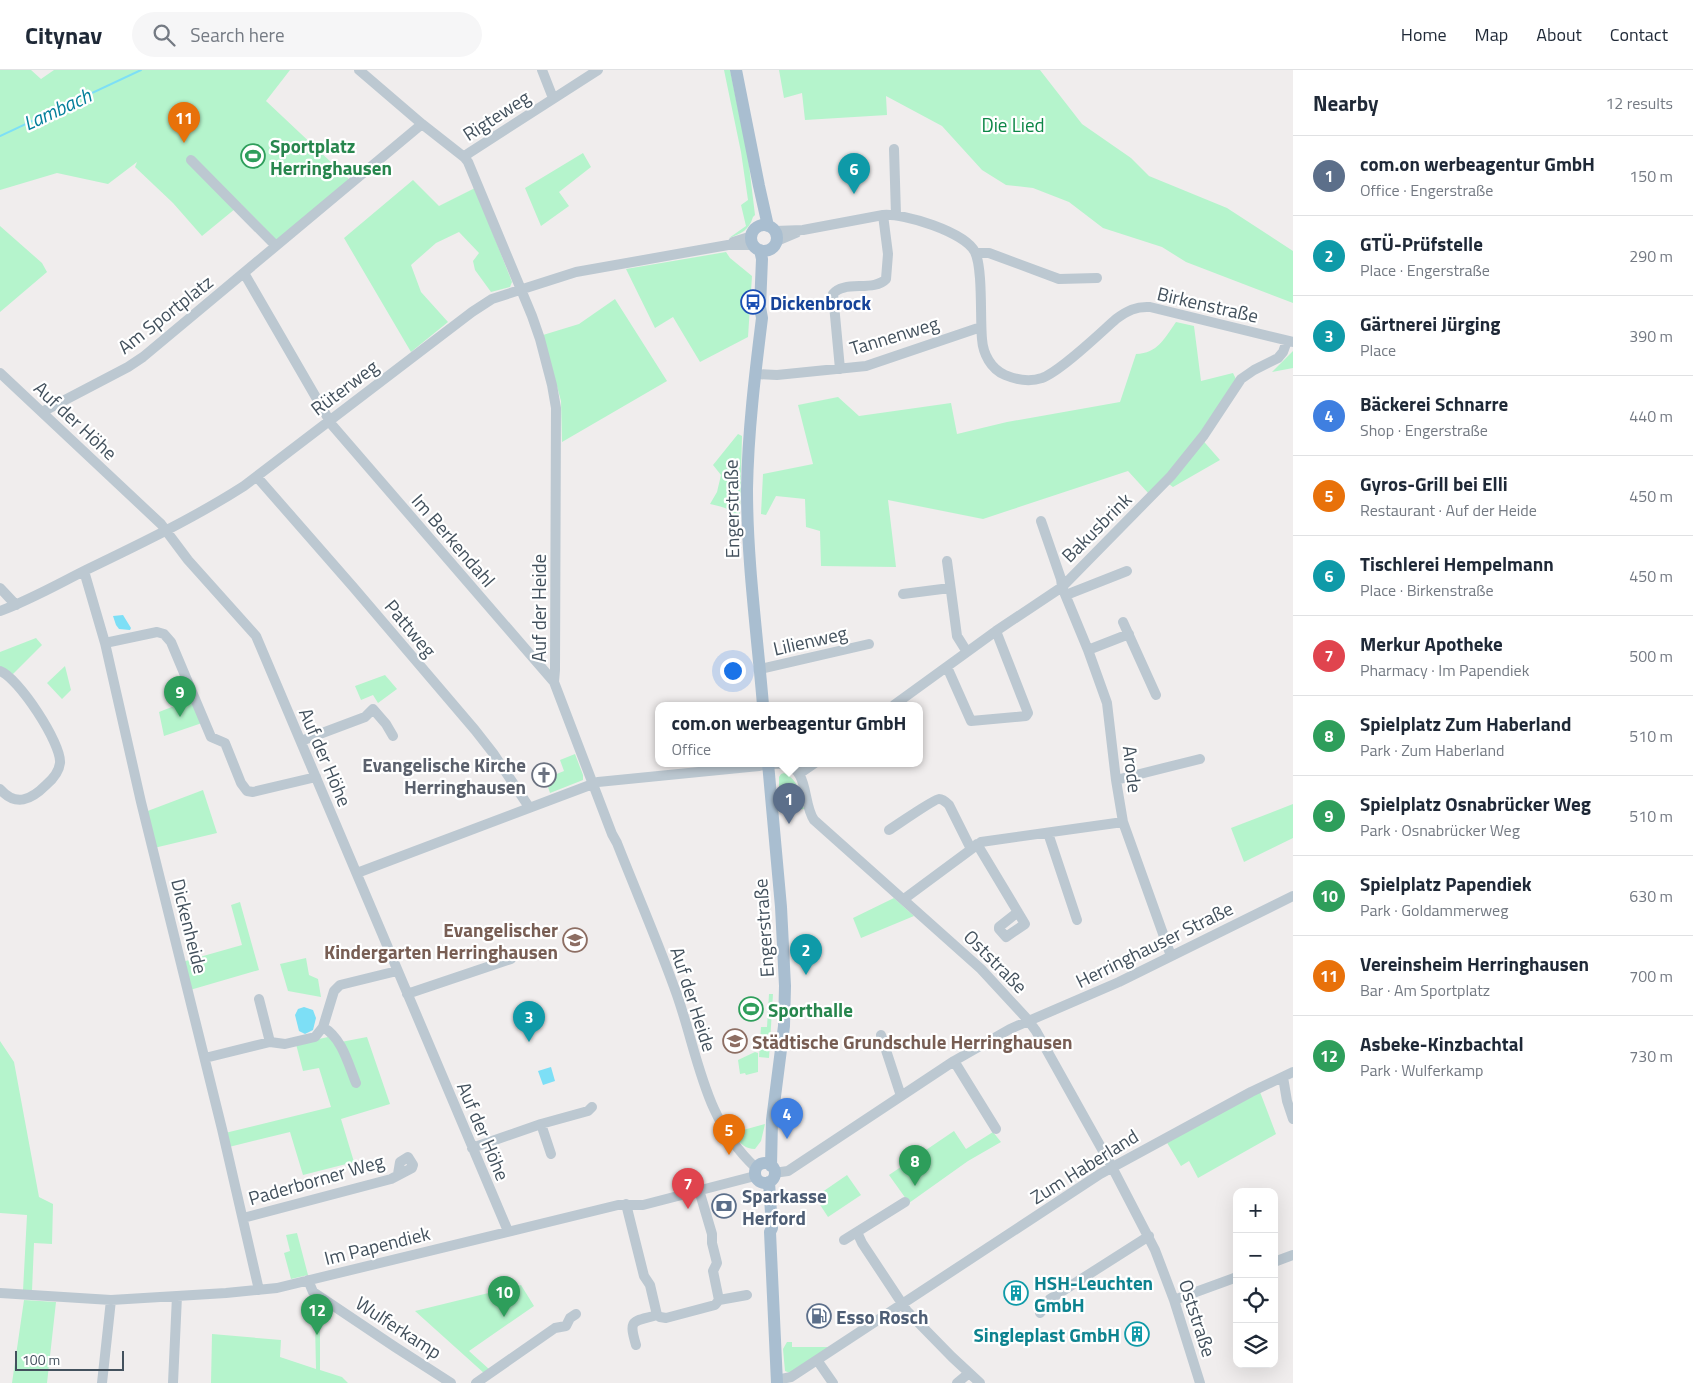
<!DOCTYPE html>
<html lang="en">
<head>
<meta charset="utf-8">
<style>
  :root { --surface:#fff; --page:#f6f6f7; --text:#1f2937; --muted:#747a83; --line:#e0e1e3; --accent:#0472f3 }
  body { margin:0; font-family:"Titillium Web",sans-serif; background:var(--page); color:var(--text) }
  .controls { position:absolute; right:15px; bottom:15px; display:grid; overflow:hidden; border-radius:10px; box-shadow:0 5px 20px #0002 }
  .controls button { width:45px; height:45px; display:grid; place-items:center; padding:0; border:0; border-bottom:1px solid var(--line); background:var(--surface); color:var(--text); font:25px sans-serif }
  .scale { position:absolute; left:15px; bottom:12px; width:109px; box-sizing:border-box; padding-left:5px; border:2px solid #43515d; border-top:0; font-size:14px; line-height:18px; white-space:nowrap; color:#43515d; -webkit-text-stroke:4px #fff; paint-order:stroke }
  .you { position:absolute; left:732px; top:600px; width:18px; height:18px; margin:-12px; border:4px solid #fff; border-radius:50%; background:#1a73e8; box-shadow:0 0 0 8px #1a73e833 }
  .badge { display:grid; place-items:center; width:32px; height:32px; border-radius:50%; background:var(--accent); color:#fff; font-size:16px; font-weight:700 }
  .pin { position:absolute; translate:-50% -41px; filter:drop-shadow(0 1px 2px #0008) }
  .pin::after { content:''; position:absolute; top:26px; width:18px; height:15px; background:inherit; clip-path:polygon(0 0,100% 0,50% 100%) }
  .popup { position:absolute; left:655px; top:632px; width:268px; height:65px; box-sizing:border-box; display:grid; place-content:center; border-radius:10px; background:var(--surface); filter:drop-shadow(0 1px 4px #0005); font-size:16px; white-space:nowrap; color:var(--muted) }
  .popup b { font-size:19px; color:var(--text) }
  .popup::after { content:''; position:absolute; left:50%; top:100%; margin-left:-10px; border:10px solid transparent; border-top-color:var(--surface) }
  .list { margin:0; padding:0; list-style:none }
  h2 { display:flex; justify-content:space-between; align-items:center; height:65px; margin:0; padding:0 20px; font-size:21px }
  h2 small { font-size:16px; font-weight:400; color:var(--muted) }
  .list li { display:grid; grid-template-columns:32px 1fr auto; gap:15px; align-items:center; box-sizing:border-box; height:80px; padding:0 20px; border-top:1px solid var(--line) }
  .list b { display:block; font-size:19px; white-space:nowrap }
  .list p { margin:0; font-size:16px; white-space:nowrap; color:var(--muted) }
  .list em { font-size:16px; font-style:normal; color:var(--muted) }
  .icon { flex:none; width:28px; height:28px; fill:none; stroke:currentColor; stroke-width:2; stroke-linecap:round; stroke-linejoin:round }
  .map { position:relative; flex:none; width:1293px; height:1313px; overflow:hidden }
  header { display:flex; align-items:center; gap:30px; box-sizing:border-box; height:70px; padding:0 25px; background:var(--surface); border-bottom:1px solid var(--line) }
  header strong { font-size:24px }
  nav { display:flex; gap:28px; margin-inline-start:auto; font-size:18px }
  .search { width:350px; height:45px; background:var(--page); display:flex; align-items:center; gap:12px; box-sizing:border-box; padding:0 18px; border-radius:28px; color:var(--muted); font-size:19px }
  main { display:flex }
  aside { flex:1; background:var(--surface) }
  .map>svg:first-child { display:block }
  .green { fill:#b5f4cc }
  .water { fill:#7ddff6 }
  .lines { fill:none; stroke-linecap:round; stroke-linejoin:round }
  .stream { stroke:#7ddff6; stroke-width:2 }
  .minor { stroke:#bcc8d1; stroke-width:10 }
  .major { stroke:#a9bed0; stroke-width:12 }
  .labels { text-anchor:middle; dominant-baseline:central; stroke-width:4.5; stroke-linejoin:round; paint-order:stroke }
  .street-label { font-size:19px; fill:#43515d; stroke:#fff }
  .park-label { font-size:19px; fill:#0c8646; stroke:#fff }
  .leisure-label { font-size:19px; font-weight:bold; fill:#27864d; stroke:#fff; text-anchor:start }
  .transit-label { font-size:19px; font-weight:bold; fill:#164399; stroke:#fff; text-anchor:start }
  .worship-label { font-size:19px; font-weight:bold; fill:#5b616d; stroke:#fff; text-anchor:end }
  .education-label { font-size:19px; font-weight:bold; fill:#785e54; stroke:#fff; text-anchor:end }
  .service-label { font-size:19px; font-weight:bold; fill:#4e5e75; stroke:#fff; text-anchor:start }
  .culture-label { font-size:19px; font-weight:bold; fill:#0d838f; stroke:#fff; text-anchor:start }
  .water-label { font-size:20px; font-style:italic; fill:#037f9b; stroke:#fff }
</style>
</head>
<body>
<header>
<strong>Citynav</strong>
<div class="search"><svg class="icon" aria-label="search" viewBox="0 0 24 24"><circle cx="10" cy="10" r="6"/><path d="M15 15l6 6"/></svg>Search here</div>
<nav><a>Home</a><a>Map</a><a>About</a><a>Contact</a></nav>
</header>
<main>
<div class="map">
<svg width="1293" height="1313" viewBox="0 0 1293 1313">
  <rect width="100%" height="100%" fill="#f0eded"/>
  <path class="green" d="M0,0H31L41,9L54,0H290L266,31L350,110L277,171L241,134L202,166L173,133L135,97L137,92L108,114L57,103L0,120Z
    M724,0H730L748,87L755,145L753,147C749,160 741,164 729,168L746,156L741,135L748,130L741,82Z
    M779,0H1040L1082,54L1131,88L1149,106L1227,138L1293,181V233L1186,192L1162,177L1103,158L1069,132L1033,118L1006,115L982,100L942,56L886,26L887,45L805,50L802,23L784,28Z
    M583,83L591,97L559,122L569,136L541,156L525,118Z
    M413,110L439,136L475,118L512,212L510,217L491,222L475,200L473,191L479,183L459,162L436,173L411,195L421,222L448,252L411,282L344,168Z
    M0,156L42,193L47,202L0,242Z
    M726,182L730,188L752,206L748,267L700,292L673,247L655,258L626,199Z
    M615,229L667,311L562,372L561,331L543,265L579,254Z
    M1176,252L1194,256L1201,311L1233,303L1236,309L1199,366L1220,390L1173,417L1163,410L1149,424L1128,401L983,449L888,430L896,497L821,496L820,461L806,457L805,429L776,426L766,445L761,444L763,404L813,394L798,335L838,327L859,346L951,333L957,364L1007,352L1120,332L1136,284C1158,283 1164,269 1176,252Z
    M1293,281V298L1272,302Z
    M738,364L742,366L740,444L737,449C732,438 722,437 710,434L717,422L721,405L713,395Z
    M36,568L42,575L12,605L0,599V582Z
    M65,596L71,620L62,629L47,613Z
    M385,605L397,619L378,633L373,625L361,630L355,616Z
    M192,629L202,653L164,666L159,642Z
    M575,684L583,705V710L550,723L548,717L550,716L547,708L564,701L560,690Z
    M784,703C799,710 800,724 804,739L779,742V707L781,704Z
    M203,720L217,763L154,778L145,742Z
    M1293,734V768L1244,792L1231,758Z
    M894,828L914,846L861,868L853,848Z
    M240,832L259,900L190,920L182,892L242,875L231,835Z
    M306,888L309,905L318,909L321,927L288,921L280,894Z
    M769,924H773L769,988L759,987L761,957H767Z
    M328,967L341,972L367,967L390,1034L341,1049L354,1092L303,1105L290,1062L229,1077L225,1063L331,1037L319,998L303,1001L296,974Z
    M0,971L14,992L39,1127L53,1134L52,1174L34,1173L32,1221H23L27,1145L0,1143Z
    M755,982L758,983V1002L746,1005L745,1003L740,1004L738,990Z
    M1260,1022L1276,1064L1198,1108L1189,1091L1181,1096L1166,1071Z
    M765,1054L761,1071L755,1079C745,1079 741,1074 735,1066L736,1062Z
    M954,1061L966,1079L993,1062L1001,1072L968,1091L909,1133L889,1105Z
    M847,1105L861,1125L828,1147L815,1127Z
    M297,1163L308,1205L291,1209L284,1183L290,1181L286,1165Z
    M521,1215L534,1236L469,1281L490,1300L485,1304L415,1241Z
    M24,1230L56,1232L47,1313H12Z
    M321,1235L326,1238L320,1255V1300L342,1307L348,1313H211L212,1264L281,1270L280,1287L316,1299L315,1253Z
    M787,1272H792V1277H831L790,1303L785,1301L783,1279Z"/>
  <path class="water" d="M123,545L131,558L130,560L119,559L116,555L113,546Z
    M304,937L313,940L316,948L313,960L305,964L299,961L295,945L298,939Z
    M551,997L555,1011L543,1015L538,1001Z"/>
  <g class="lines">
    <path class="stream" d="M0,66L141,0"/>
    <path class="minor" d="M359,0L422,54L464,87L468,92L532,246L540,269L552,315L556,338L555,600L554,612L612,764L617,773C637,824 659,874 677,925C699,988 704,1050 756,1098
      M542,0L553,28
      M894,79L896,145
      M464,87L469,83L598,0
      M191,90L276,176
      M775,161L803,160L883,145C904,143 965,162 975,182C983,199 980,248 982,269C983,284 991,299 1005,305C1017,310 1030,312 1042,308C1061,301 1100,263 1116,249C1127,241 1136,236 1150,237L1293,272
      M777,171L796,163
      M733,172L752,166
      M976,183H989L1059,209L1097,208
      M244,203L332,355L554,612
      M840,299L833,224C843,210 874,222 886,209L888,184L883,145
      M0,303L161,454L188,490L256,566L508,1161
      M756,304L777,305L866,296L981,257
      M42,342L128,297L143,287L422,54
      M257,407L354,518L475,660L493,683L529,737
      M1041,451L1061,509L1062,517L1088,580L1107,633L1116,710L1123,752L1171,886
      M947,491L957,566L967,582
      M84,501L105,573L141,732L222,1059L259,1220
      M0,518L16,535
      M903,524L950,518
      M1066,525L1127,501
      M0,541C30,530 58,514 86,500C140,474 194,448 244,416L472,242L492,229L576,202L728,175H754
      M1123,552L1156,625
      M105,573L157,562L164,564L171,572L211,667L225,673L241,713L247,721L253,722L316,707
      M1088,580L1129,564
      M947,597L971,651L1026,646L1028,643L996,561
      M760,599L869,574
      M0,601C18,607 62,674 60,693C59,702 53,709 46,715C31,730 16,737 0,719
      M894,635L996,561L1062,517L1171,406L1204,365L1241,309L1254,300L1278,288L1283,282L1287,271
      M301,671L365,647L373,639L386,654L393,666
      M799,704L815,693
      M1116,710L1200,689
      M889,760C897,755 934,729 939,729C943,729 946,732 949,735L971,779
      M1048,763L1077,850
      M977,774L1025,854L1006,867L999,859V857L1018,842
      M357,803L598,712L759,696C767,695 776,693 783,694C810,698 802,733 814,750L981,899L1028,950L1036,961L1112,1097L1155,1180L1174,1230L1200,1313
      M904,829L981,772L1123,752
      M407,924L511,889
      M259,929L270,972
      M323,957C342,968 348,993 356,1013
      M881,965L901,1026
      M205,988L270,972L285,974L315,967L323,957L334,921L340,915L397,901
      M954,991L996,1059
      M1283,1007L1287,1031L1293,1049
      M541,1054L551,1084
      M472,1078L541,1054L588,1041L592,1037
      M774,1103L788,1101L954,991L1010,959L1119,912L1293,826
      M626,1134L644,1206L650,1215L657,1245L660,1247L666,1248L715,1235L719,1230L713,1201L717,1193L712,1173V1164L699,1120
      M243,1148L391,1109L412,1098L413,1095L408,1087L400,1092L398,1104
      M857,1162L862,1173L907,1241L952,1287L980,1313
      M844,1170L905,1132
      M1274,1192L1293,1185
      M308,1210L313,1222L395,1277L451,1313
      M0,1223L111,1230L226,1223L277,1218L618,1135H643L755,1106
      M719,1230L747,1225
      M1174,1230L1237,1207
      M1040,1243L1050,1229L1149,1166
      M636,1275C628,1248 633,1252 657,1245
      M817,1290L833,1313
      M777,1310L791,1307L1100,1104L1251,1022L1293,1002
      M102,1313L111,1230
      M173,1313L177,1226
      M476,1313L555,1258L566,1256L570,1248L576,1244
      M957,1313L969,1303"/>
    <path class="major" d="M736,0L759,116L768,156
      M751 168a13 13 0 1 1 26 0a13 13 0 1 1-26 0Z
      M760,180L762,189L760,237L762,248C755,304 748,362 747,419C747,491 757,563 763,635
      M768,693L781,837L785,916L784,956L772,1050L771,1096
      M755 1103a10 10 0 1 1 20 0a10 10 0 1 1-20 0Z
      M769,1112L772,1158L770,1162L777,1313"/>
  </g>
  <defs>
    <g id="stadium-ring" transform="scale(1.25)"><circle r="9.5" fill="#fff" stroke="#2e9e5b" stroke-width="1.5"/><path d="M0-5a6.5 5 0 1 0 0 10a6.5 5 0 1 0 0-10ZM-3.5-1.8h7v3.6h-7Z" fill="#2e9e5b"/></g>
    <g id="bus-ring" transform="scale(1.25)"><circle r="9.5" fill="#fff" stroke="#1a4fb4" stroke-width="1.5"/><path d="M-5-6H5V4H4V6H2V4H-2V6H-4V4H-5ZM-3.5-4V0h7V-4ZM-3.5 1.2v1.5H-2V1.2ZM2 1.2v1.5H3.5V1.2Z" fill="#1a4fb4"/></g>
    <g id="church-ring" transform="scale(1.25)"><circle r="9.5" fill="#fff" stroke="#6b7280" stroke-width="1.5"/><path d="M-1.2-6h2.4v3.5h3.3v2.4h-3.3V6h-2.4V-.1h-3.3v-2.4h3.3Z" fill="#6b7280"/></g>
    <g id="school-ring" transform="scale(1.25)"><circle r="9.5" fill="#fff" stroke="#8d6e63" stroke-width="1.5"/><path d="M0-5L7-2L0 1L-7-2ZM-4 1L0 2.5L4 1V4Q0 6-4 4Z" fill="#8d6e63"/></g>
    <g id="bank-ring" transform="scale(1.25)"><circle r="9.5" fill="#fff" stroke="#5c6f8a" stroke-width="1.5"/><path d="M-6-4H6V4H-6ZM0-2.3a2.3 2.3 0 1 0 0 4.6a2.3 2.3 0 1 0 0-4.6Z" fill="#5c6f8a"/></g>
    <g id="building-ring" transform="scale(1.25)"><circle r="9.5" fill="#fff" stroke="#0f9aa8" stroke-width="1.5"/><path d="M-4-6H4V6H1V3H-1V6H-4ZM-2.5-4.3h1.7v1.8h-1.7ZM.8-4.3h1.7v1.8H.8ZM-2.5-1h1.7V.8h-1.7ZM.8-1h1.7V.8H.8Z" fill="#0f9aa8"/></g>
    <g id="fuel-ring" transform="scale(1.25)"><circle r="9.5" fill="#fff" stroke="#5c6f8a" stroke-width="1.5"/><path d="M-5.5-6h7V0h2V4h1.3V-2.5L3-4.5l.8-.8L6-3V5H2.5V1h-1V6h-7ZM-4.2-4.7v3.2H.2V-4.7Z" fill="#5c6f8a"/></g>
  </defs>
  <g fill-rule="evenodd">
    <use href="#stadium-ring" x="253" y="86"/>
    <use href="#bus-ring" x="753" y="232"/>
    <use href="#church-ring" x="544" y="705"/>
    <use href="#school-ring" x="575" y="870"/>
    <use href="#stadium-ring" x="751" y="939"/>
    <use href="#school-ring" x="735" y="971"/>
    <use href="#bank-ring" x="724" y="1136"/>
    <use href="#building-ring" x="1016" y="1223"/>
    <use href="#fuel-ring" x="819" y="1246"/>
    <use href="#building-ring" x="1137" y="1264"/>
  </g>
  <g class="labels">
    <g class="street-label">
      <text transform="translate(496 45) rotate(-33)">Rigteweg</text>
      <text transform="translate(1208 234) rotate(13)">Birkenstraße</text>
      <text transform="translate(165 244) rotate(-38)">Am Sportplatz</text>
      <text transform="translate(894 265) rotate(-17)">Tannenweg</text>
      <text transform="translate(344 317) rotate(-37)">Rüterweg</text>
      <text transform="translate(76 350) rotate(43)">Auf der Höhe</text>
      <text transform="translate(731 439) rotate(-91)">Engerstraße</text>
      <text transform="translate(1096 457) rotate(-45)">Bakusbrink</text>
      <text transform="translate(454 470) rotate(49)">Im Berkendahl</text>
      <text transform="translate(538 538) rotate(-90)">Auf der Heide</text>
      <text transform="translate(411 558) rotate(50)">Pattweg</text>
      <text transform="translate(810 570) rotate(-13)">Lilienweg</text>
      <text transform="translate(326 687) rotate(67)">Auf der Höhe</text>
      <text transform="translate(1133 699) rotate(83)">Arode</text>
      <text transform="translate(190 856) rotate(76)">Dickenheide</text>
      <text transform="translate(763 858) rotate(-94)">Engerstraße</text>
      <text transform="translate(1154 874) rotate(-26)">Herringhauser Straße</text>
      <text transform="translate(996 891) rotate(45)">Oststraße</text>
      <text transform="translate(694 929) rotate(72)">Auf der Heide</text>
      <text transform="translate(484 1061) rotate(67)">Auf der Höhe</text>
      <text transform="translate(1084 1096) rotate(-32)">Zum Haberland</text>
      <text transform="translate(316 1109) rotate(-16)">Paderborner Weg</text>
      <text transform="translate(377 1175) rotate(-14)">Im Papendiek</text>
      <text transform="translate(1198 1248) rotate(72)">Oststraße</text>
      <text transform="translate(399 1257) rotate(33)">Wulferkamp</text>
    </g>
    <g class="park-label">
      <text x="1013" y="54">Die Lied</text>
    </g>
    <g class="leisure-label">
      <text x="270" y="75">Sportplatz<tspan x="270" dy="22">Herringhausen</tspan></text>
      <text x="768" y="939">Sporthalle</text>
    </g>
    <g class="transit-label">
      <text x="770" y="232">Dickenbrock</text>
    </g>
    <g class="worship-label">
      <text x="526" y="694">Evangelische Kirche<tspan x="526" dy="22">Herringhausen</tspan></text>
    </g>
    <g class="education-label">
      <text x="558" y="859">Evangelischer<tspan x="558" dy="22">Kindergarten Herringhausen</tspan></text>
      <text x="752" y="971" text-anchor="start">Städtische Grundschule Herringhausen</text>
    </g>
    <g class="service-label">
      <text x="742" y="1125">Sparkasse<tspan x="742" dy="22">Herford</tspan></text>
      <text x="836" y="1246">Esso Rosch</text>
    </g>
    <g class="culture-label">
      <text x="1034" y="1212">HSH-Leuchten<tspan x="1034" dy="22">GmbH</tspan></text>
      <text x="1120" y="1264" text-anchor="end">Singleplast GmbH</text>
    </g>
    <g class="water-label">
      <text transform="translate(57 39) rotate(-25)">Lambach</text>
    </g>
  </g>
</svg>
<div class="controls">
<button>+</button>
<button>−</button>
<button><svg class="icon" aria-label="locate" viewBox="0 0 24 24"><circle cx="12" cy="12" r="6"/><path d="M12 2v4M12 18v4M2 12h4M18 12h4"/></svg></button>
<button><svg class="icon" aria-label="layers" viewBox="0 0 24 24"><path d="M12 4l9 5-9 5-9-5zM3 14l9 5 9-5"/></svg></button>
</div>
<div class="scale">100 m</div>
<div class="you"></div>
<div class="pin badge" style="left:789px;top:754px;background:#5c6f8a">1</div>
<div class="popup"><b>com.on werbeagentur GmbH</b>Office</div>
<div class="pin badge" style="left:806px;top:905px;background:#0f9aa8">2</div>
<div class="pin badge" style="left:529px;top:972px;background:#0f9aa8">3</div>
<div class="pin badge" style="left:787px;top:1069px;background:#3f7fe0">4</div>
<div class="pin badge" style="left:729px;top:1085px;background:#e8710a">5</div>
<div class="pin badge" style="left:854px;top:124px;background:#0f9aa8">6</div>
<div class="pin badge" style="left:688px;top:1139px;background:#e0444e">7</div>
<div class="pin badge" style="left:915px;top:1116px;background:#2e9e5b">8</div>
<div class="pin badge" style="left:180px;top:647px;background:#2e9e5b">9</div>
<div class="pin badge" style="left:504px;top:1247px;background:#2e9e5b">10</div>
<div class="pin badge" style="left:184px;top:73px;background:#e8710a">11</div>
<div class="pin badge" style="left:317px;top:1265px;background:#2e9e5b">12</div>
</div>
<aside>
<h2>Nearby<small>12 results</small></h2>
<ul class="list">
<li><span class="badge" style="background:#5c6f8a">1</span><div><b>com.on werbeagentur GmbH</b><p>Office · Engerstraße</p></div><em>150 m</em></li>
<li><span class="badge" style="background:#0f9aa8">2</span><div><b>GTÜ-Prüfstelle</b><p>Place · Engerstraße</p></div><em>290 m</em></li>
<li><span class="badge" style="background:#0f9aa8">3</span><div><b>Gärtnerei Jürging</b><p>Place</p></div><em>390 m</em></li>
<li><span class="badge" style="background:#3f7fe0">4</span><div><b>Bäckerei Schnarre</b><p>Shop · Engerstraße</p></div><em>440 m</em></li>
<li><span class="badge" style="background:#e8710a">5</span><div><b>Gyros-Grill bei Elli</b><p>Restaurant · Auf der Heide</p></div><em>450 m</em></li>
<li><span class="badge" style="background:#0f9aa8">6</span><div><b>Tischlerei Hempelmann</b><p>Place · Birkenstraße</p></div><em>450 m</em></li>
<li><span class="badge" style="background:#e0444e">7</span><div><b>Merkur Apotheke</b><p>Pharmacy · Im Papendiek</p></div><em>500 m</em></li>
<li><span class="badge" style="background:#2e9e5b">8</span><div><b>Spielplatz Zum Haberland</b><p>Park · Zum Haberland</p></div><em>510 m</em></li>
<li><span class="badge" style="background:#2e9e5b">9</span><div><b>Spielplatz Osnabrücker Weg</b><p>Park · Osnabrücker Weg</p></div><em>510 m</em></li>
<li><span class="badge" style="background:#2e9e5b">10</span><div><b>Spielplatz Papendiek</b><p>Park · Goldammerweg</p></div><em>630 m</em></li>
<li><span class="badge" style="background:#e8710a">11</span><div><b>Vereinsheim Herringhausen</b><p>Bar · Am Sportplatz</p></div><em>700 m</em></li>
<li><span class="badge" style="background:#2e9e5b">12</span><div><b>Asbeke-Kinzbachtal</b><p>Park · Wulferkamp</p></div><em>730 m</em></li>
</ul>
</aside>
</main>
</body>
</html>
